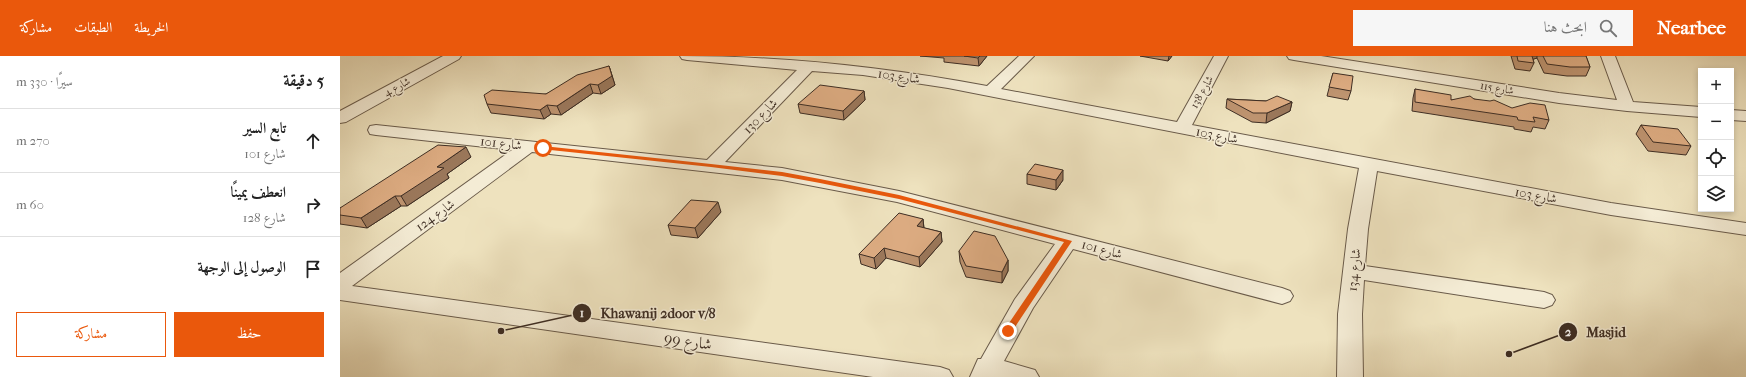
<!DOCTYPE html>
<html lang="ar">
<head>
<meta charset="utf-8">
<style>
  :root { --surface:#fff; --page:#f6f6f6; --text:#222; --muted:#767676; --line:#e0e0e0; --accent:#ea580c }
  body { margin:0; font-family:"IM FELL French Canon",Amiri,serif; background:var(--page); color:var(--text); direction:rtl }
  .controls { position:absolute; right:12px; top:12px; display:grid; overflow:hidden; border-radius:0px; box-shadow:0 2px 6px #0003 }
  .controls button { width:36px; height:36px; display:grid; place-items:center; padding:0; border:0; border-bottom:1px solid var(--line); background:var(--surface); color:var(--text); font:20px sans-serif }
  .stop { position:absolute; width:12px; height:12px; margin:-9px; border:3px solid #ea580c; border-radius:50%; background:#fff }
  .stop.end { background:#ea580c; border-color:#fff; box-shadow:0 1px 4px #0008 }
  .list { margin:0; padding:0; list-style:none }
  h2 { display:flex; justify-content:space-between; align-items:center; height:52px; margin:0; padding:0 16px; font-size:17px }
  h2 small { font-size:13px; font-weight:400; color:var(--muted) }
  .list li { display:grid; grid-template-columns:26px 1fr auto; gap:12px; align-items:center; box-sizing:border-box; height:64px; padding:0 16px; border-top:1px solid var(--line) }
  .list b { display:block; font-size:15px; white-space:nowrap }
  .list p { margin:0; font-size:13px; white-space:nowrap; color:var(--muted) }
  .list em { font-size:13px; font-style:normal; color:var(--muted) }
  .actions { display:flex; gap:8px; padding:12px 16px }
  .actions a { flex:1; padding:9px 0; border:1px solid var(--accent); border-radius:0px; text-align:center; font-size:14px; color:var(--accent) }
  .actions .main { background:var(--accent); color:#fff }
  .icon { flex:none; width:22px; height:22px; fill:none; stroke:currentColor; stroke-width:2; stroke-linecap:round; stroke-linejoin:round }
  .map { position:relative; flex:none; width:1406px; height:321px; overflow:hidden; direction:ltr }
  header { display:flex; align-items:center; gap:24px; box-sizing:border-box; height:56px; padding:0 20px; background:var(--accent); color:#fff }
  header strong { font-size:19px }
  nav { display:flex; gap:22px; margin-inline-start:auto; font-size:14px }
  .search { width:280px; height:36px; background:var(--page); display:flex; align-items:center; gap:10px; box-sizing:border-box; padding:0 14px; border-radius:0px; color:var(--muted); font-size:15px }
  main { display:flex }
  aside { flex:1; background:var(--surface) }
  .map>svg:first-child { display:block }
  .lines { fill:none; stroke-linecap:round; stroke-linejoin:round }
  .minor-casing { stroke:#6a5b4a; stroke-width:2 }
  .minor { fill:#f4ecd5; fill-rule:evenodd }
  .wall { fill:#be9470; stroke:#3e2e24 }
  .shaded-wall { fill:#9b785b; stroke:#3e2e24 }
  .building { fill:#ddac82; stroke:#3e2e24 }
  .route { fill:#ea580c }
  .labels { text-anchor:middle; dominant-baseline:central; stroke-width:3; stroke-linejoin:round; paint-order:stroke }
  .far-street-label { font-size:11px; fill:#3e2e24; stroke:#f4ecd5 }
  .street-label { font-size:13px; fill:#3e2e24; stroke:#f4ecd5 }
  .near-street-label { font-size:16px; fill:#3e2e24; stroke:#f4ecd5 }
  .leader { fill:none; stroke:#3e2e24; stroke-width:1.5 }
  .callout-dot { fill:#3e2e24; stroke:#f4ecd5; stroke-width:1.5 }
  .mark-label { font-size:12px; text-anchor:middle; font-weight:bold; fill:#fff }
  .callout-label { font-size:14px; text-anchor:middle; font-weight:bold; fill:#3e2e24; stroke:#f4ecd5; stroke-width:3; stroke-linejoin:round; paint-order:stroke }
</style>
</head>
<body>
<header>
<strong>Nearbee</strong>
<div class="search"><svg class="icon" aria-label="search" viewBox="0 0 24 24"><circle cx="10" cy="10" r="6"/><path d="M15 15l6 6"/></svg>ابحث هنا</div>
<nav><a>الخريطة</a><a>الطبقات</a><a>مشاركة</a></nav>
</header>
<main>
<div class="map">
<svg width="1406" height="321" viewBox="0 0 1406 321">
  <rect width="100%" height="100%" fill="#eee2be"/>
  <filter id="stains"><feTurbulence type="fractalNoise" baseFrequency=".005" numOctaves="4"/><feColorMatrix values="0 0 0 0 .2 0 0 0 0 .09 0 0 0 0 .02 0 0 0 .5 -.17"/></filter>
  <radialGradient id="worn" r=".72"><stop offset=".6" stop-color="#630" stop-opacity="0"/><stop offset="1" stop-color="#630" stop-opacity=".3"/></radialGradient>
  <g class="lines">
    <g class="minor-casing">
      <path id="minor" d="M103,0H121L119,3L6,66L0,67V55Z
        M340,0C443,0 545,11 647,30L679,0H694L661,33L837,66L874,0H888L852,69L1271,147L1406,167V179L1271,159L1037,115L1028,173L1025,210L1204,236L1212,239L1215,244L1212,249L1204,252L1024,224L1022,258L1023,321H997L998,258L1008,173L1019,112L608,32L523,19L472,15L385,106L442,112L559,135L942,232L950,235L953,240L950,245L942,248L733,193L693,252L664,305L695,314L699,321H630L638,303H641L675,243L715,188L557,146L442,124L192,96L12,230L600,311L609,314L613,321H533L0,244V217L172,94L36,79L30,78L28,74L30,70L36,69L367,104L457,14L347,4L342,3Z
        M947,0H981L1219,37L1277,44L1261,0H1275L1293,46L1361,51V61L1287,55L1219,47L954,4L949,3Z
        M1391,54L1406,55V65L1391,64Z"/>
    </g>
    <use href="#minor" class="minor"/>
  </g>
  <path class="wall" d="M580,0H647L639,10L604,6V2Z
    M800,0H832L828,5Z
    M1171,0H1246L1250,11L1246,20H1227L1204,17L1197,2L1193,3L1194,7L1190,15L1175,13Z
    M269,10L275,29L261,38L253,37L221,59L211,58L204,63L151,57L147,48L206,38Z
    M993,17L1011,35L1008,44L987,40Z
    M1075,33L1111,44L1134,43L1209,64L1205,73L1193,71L1191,76L1174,73V71L1072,55L1073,42Z
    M524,35L525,44L504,64L460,57L458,48Z
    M887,43L926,45L952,46L950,55L926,67L912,66L886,52Z
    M1301,69L1351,90L1346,99L1308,95L1296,78Z
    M131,101L107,118L109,122L67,150H61L27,172L0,168V152Z
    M687,118L723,124L716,134L687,128Z
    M381,156L358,182L331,179L328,169Z
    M583,163L584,172L601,176L602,186L580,211L546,202L536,213L521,208L519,198Z
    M619,195L668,204V215L662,227L626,221L620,206Z"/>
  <path class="shaded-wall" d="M640,0H647L639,10L638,2Z
    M829,0H832L828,5Z
    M1189,0H1197V2L1188,5Z
    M269,10L275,29L261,38L258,29Z
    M250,28L253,37L221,59L217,50Z
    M524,35L525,44L504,64L503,55Z
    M952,46L950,55L926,67L927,57Z
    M207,49L211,58L204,63L200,54Z
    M126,91L131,101L107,118L109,122L67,150L61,140L97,111Z
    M723,114V124L716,134V124Z
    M55,140L61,150L27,172L21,162Z
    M378,146L381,156L358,182L355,172Z
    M583,163L584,174L577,170Z
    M601,176L602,186L580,211L579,201Z
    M544,192L546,202L536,213L534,202Z
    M668,204V215L662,227V216Z"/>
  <path class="building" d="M624,0H640L638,2Z
    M1177,0H1192L1194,7L1178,5Z
    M1203,0H1246L1250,11H1230L1207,8Z
    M269,10L272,20L258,29L250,28L217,50L207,49L200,54L147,48L144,39L152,34L206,38L237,19Z
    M993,17L1013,20L1011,35L989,31Z
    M480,29L524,35L503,55L458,48Z
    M1075,33L1111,39V44L1130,40L1134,43L1150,45L1154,44L1172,52L1190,47L1205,49L1209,64L1193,61L1195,66L1178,64L1177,61L1075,46Z
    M937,40L952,46L927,57H913L887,43L926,45Z
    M1301,69L1338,73L1351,90L1313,86Z
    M98,89L126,91L97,111L104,112L61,140H55L21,162L0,159V152Z
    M695,108L723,114L716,124L687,118Z
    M351,144L378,146L355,172L328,169Z
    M559,157L583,163L577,170L601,176L579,201L544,192L534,202L519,198Z
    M634,175L655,180L668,204L662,216L626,210L619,195Z"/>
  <path class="route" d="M203,90L371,108L442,116L480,123L559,139L732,185L671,277H668L664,275L665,273L724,186L559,143L480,127L442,120L371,111L201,93V91Z"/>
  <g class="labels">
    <g class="far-street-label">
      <text transform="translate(57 31) rotate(-29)">شارع 4</text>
      <text transform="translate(1157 32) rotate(9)">شارع 115</text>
      <text transform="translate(862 36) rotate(-61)">شارع 138</text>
    </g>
    <g class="street-label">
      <text transform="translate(559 20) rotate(8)">شارع 103</text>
      <text transform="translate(420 60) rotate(-46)">شارع 130</text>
      <text transform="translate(877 79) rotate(11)">شارع 103</text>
      <text transform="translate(161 87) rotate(6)">شارع 101</text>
      <text transform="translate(1196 139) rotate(10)">شارع 103</text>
      <text transform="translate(95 159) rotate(-36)">شارع 124</text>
      <text transform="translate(762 193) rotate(15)">شارع 101</text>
      <text transform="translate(1014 214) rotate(-85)">شارع 134</text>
    </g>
    <g class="near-street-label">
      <text transform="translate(348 285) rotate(8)">شارع 99</text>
    </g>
  </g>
  <path class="leader" d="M161 275L242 257M1169 298L1228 276"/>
  <g class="callout-dot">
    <circle cx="161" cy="275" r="4"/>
    <circle cx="1169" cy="298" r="4"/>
    <circle cx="242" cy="257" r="10"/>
    <circle cx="1228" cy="276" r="10"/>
  </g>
  <g class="mark-label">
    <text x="242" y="261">1</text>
    <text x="1228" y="280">2</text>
  </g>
  <g class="callout-label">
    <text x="318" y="262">Khawanij 2door v/8</text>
    <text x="1266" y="281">Masjid</text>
  </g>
  <rect width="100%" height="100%" filter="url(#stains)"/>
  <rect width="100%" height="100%" fill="url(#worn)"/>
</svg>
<div class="controls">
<button>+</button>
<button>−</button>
<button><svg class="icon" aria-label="locate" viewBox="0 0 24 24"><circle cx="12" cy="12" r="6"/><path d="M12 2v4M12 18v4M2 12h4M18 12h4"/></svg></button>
<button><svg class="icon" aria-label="layers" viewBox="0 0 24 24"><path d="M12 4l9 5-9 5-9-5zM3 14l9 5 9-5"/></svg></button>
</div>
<div class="stop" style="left:203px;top:92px"></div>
<div class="stop end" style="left:668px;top:275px"></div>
</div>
<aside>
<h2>5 دقيقة<small>سيرًا · 330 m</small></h2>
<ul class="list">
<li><svg class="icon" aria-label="ahead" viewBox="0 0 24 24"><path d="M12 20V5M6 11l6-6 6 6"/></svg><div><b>تابع السير</b><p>شارع 101</p></div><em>270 m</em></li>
<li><svg class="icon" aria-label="right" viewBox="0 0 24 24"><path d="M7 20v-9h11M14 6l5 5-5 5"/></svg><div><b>انعطف يمينًا</b><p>شارع 128</p></div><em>60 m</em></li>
<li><svg class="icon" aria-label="arrive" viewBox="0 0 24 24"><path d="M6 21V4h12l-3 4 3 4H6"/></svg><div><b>الوصول إلى الوجهة</b></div></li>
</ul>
<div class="actions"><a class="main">حفظ</a><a>مشاركة</a></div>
</aside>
</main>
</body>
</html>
